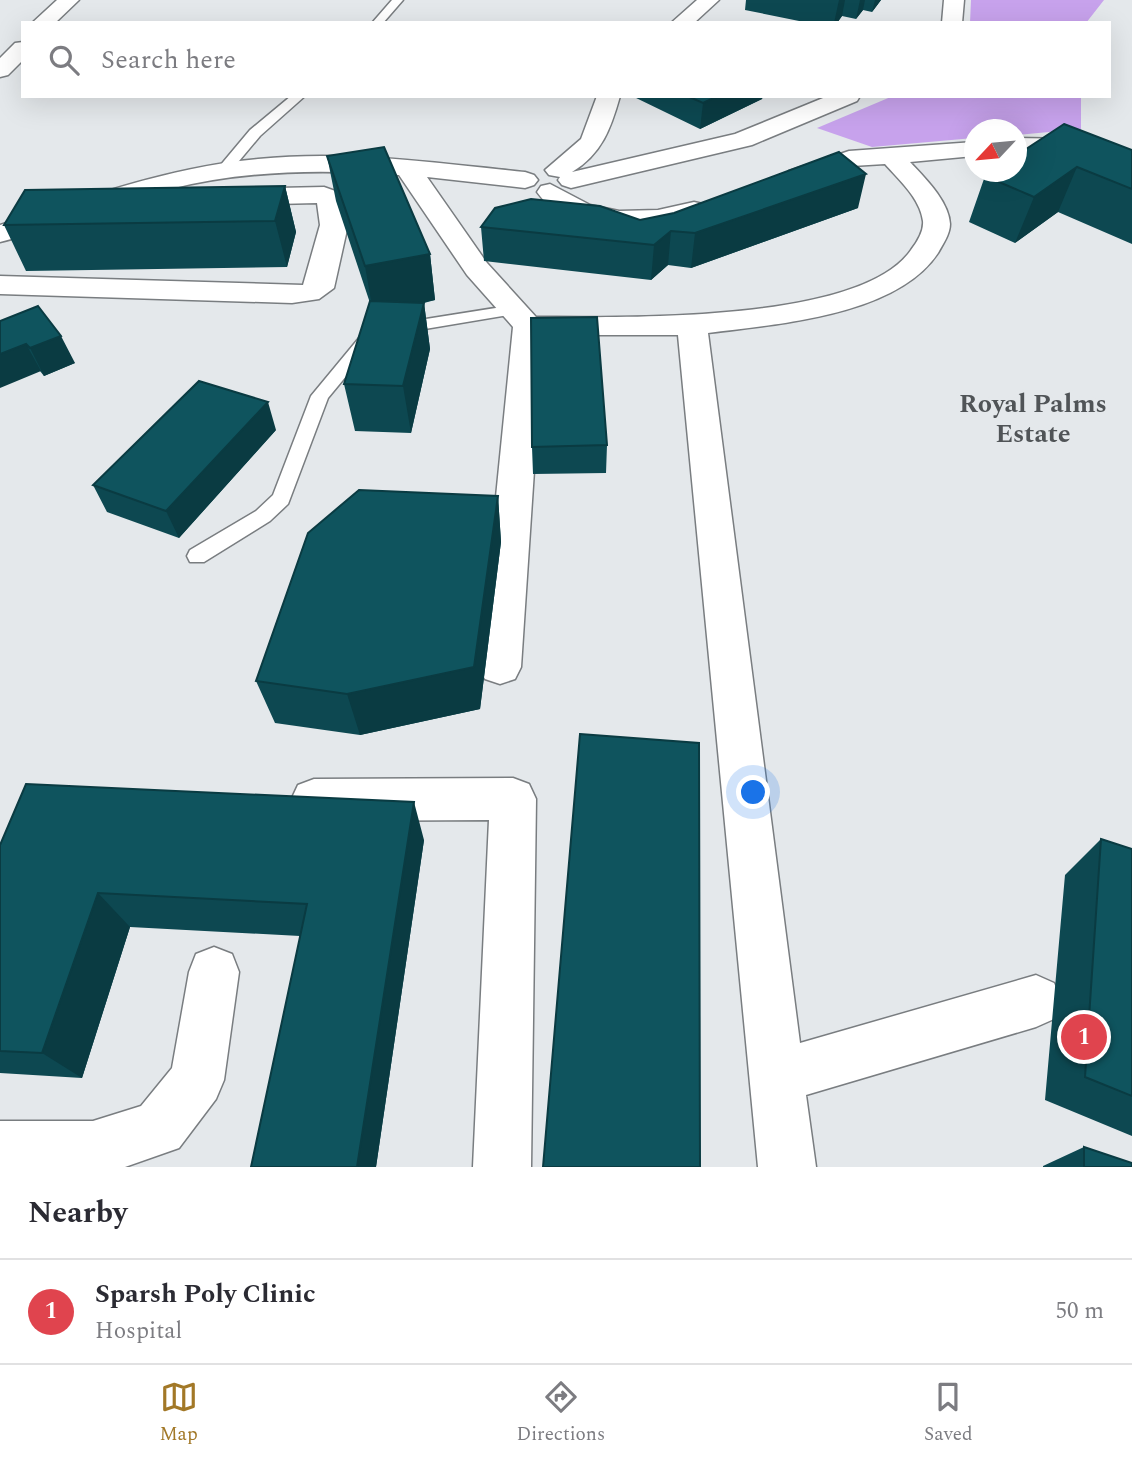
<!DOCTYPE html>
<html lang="en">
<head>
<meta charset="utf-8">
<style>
  :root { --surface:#fff; --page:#f7f7f7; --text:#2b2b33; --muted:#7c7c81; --line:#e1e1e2; --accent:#a27827 }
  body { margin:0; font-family:Spectral,serif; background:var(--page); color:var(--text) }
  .compass { position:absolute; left:964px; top:119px; width:63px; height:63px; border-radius:50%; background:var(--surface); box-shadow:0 7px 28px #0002; rotate:244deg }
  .you { position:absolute; left:754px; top:793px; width:24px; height:24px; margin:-18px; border:5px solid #fff; border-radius:50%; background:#1a73e8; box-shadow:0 0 0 10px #1a73e833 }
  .badge { display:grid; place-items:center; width:46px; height:46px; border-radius:50%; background:var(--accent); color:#fff; font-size:23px; font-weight:700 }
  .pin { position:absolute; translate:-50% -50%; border:4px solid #fff; box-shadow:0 2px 7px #0006 }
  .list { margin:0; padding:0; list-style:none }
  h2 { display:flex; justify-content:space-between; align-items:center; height:91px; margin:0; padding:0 28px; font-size:30px }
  h2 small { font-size:23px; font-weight:400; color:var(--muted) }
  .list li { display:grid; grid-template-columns:46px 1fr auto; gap:21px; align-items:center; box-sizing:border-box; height:105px; padding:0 28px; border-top:2px solid var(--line) }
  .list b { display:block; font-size:26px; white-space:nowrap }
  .list p { margin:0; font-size:23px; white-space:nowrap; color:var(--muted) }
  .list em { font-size:23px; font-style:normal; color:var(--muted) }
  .icon { flex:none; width:38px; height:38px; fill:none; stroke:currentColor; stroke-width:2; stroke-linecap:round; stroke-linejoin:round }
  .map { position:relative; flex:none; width:1132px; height:1167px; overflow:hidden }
  .search { position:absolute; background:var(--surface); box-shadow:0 7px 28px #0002; left:21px; right:21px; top:21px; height:77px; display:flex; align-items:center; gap:18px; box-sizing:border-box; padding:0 24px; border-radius:0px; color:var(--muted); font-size:26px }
  .sheet { height:196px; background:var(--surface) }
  nav { display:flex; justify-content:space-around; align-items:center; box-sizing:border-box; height:98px; border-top:2px solid var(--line); background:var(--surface); font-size:19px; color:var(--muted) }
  nav a { display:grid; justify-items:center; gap:4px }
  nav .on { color:var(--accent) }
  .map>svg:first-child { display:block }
  .forest { fill:#c7a2ec }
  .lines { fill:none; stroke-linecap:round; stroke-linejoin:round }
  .lane-casing { stroke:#797d80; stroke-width:3 }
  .street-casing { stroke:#797d80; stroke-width:3 }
  .secondary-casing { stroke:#797d80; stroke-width:3 }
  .lane { fill:#fff; fill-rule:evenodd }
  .street { fill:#fff; fill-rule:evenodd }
  .secondary { fill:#fff; fill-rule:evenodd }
  .wall { fill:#0d4851 }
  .shaded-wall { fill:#0a3b42 }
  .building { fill:#0f545e; stroke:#0a3b42; stroke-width:2 }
  .labels { text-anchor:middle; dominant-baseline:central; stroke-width:7; stroke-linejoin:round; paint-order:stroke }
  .neighbourhood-label { font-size:26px; font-weight:bold; fill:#505457; stroke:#e4e8eb }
</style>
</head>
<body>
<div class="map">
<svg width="1132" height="1167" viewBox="0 0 1132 1167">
  <rect width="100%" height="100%" fill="#e4e8eb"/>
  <path class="forest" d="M971,0H1104L1086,23H970Z
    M893,96H1081V129L1017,135L1016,130H974V138L872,147L817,128Z"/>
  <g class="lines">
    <g class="lane-casing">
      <path id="lane" d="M392,0H403L383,23H372Z
        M291,96H305L260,136L229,173H219V167L250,130Z
        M514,305L520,307V313L407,332L371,346L328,398L288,504L270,521L204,562H190L187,556L190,550L256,511L273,495L311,396L359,338L379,328L407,322Z"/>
    </g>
    <g class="street-casing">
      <path id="street" d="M697,0H719L694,23H671Z
        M944,0H964L962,23H942Z
        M597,96H620C611,128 602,154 572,172L735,134L828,96H860L857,101L752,145L571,188L562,185L558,180L560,177L549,175L545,170L581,139Z
        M1016,138L1075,139L1132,159V176L1072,153L1016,152Z
        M974,142V156L910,162C924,177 949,201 950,224C950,234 943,244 938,253C896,316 778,324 708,333L800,1043L1036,975L1054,983L1062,1001L1054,1019L1036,1027L806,1095L816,1167H758L678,335H543L521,667L515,679L500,684L485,679L479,667L513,327L467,275L399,175C322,169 245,170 170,189C112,204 57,228 0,242V225C85,198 169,167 258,159C347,150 437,163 525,172L534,175L538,180L534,185L525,188L427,177L487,263L536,317C620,317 860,324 911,250C917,242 924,231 923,221C920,198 899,180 885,164L852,166L798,184L789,181L785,176L789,171L849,151Z
        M550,184L590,205L619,211L658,210L694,202L703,204L707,210L703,216C656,229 570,240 537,192L541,186Z
        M324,187L338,192L342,198L348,225L334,288L319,299L292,303L0,294V276L303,285L320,225L317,203L237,205L228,203L224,197L228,191L237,189Z
        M513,778L529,784L536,799L531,1167H473L489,820L314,821L298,815L291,800L298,785L314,779Z
        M214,947L232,954L239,972L224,1080L216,1099L179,1148L125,1167H0V1121H93L141,1106L172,1068L189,972L196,954Z"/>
    </g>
    <g class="secondary-casing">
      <path id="secondary" d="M57,0H79L55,23H32Z
        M23,42V60L8,75L0,77V58L15,43Z"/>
    </g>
    <use href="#lane" class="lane"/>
    <use href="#street" class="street"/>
    <use href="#secondary" class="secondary"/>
  </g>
  <path class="wall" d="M746,0H881L872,12L863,10L856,19L842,16L837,23H809L745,10Z
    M632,96H763L762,99L700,129Z
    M1132,150V244L1058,212L1015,243L969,222L985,176Z
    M327,156L430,254L435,300L424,303L430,349L411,433L355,431L344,384L370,303L336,201Z
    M285,186L296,232L287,267L26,271L4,225Z
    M858,208L691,268L668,265L651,280L484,261L481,227Z
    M0,321L75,363L44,376Z
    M276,430L179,538L107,512L93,485Z
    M607,445L606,473L533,474L532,447Z
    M498,496L501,542L480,709L360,735L275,723L256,681Z
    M1101,839L1132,849V1136L1045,1100L1065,875Z
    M424,840L376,1167H251L300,936L130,927L82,1078L0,1073V845Z
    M1084,1147L1132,1167H1043V1166Z"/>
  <path class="shaded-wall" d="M839,0H845L842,16L837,23H834Z
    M860,0H865L863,10L856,19Z
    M875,0H881L872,12Z
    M718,96H763L762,99L700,129L703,103Z
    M1077,167L1058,212L1015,243L1034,197Z
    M866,174L858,208L691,268L695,233Z
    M285,186L296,232L287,267L275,221Z
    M671,231L668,265L651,280L654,245Z
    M430,254L435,300L373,312L365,266Z
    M424,303L430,349L411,433L403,386Z
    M61,336L75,363L44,376L30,348Z
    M26,344L41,371L0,388V354Z
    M268,402L276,430L179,538L166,511Z
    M498,496L501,542L480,709L360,735L347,694Z
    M414,802L424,840L376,1167H357Z
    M98,893L130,927L82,1078L42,1053Z"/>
  <path class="building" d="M687,96H718L703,103Z
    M1064,124L1132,150V189L1077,167L1034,197L985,176L992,172H1017V155Z
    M384,147L430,254L365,266L327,156Z
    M839,152L866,174L695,233L671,231L654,245L481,227L495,208L531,199L600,206L640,220L674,213Z
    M285,186L275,221L4,225L25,190Z
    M370,301L424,303L403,386L344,384Z
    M38,306L61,336L30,348L26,344L0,354V321Z
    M597,317L607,445L532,447L531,318Z
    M199,381L268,402L166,511L93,485Z
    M359,490L498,496L474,667L347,694L256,681L308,533Z
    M580,734L699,743L700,1167H543Z
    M26,784L414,802L357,1167H251L307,904L98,893L42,1053L0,1051V845Z
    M1101,839L1132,849V1096L1085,1077Z
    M1084,1147L1132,1163V1167H1084Z"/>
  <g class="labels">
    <g class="neighbourhood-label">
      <text x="1033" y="404">Royal Palms<tspan x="1033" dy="30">Estate</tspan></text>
    </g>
  </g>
</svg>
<svg class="compass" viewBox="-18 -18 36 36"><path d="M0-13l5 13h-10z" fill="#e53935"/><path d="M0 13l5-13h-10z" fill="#7c7c81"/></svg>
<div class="you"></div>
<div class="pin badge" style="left:1084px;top:1037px;background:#e0444e">1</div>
<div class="search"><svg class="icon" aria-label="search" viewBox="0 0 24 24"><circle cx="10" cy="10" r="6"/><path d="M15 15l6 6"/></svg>Search here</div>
</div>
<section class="sheet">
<h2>Nearby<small></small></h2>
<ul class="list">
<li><span class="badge" style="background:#e0444e">1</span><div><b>Sparsh Poly Clinic</b><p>Hospital</p></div><em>50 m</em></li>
</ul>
</section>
<nav>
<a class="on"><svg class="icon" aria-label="map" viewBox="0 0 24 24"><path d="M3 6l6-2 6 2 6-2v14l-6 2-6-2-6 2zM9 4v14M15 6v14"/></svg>Map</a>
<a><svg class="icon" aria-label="directions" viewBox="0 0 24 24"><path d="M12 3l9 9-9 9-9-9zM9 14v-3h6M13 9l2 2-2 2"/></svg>Directions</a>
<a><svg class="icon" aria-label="saved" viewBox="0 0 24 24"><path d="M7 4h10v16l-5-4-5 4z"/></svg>Saved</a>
</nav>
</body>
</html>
